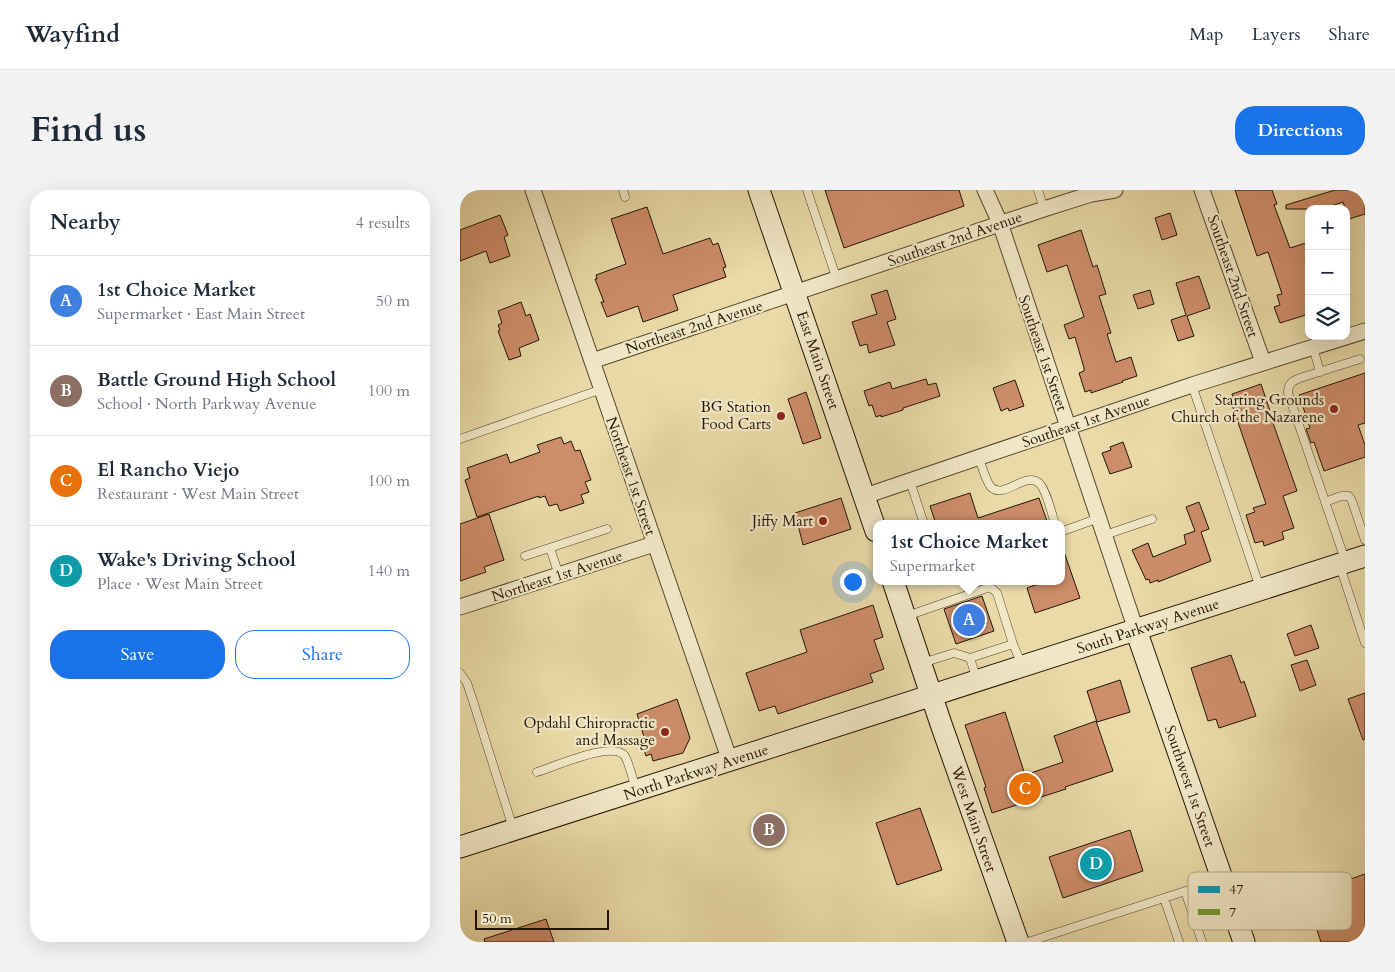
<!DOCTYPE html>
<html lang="en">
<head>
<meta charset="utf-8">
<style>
  :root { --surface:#fff; --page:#f2f2f3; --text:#1f2937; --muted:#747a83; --line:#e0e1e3; --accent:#1a73e8 }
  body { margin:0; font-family:Cardo,serif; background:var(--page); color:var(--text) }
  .controls { position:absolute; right:15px; top:15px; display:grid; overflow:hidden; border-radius:10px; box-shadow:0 5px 20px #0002 }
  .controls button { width:45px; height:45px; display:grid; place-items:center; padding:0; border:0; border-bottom:1px solid var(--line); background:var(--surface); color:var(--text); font:25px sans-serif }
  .scale { position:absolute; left:15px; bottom:12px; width:134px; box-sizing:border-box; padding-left:5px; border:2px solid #231503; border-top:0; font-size:14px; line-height:18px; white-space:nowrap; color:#231503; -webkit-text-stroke:4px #f1e7c6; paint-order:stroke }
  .you { position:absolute; left:392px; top:391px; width:18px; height:18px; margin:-12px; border:4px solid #fff; border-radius:50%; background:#1a73e8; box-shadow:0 0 0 8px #1a73e833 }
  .badge { display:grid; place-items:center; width:32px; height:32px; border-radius:50%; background:var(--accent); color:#fff; font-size:16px; font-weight:700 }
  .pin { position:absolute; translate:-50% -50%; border:2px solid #fff; box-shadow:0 1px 5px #0006 }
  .popup { position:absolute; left:413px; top:330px; width:192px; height:65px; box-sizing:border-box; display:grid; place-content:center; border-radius:10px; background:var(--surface); filter:drop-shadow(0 1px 4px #0005); font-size:16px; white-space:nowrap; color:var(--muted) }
  .popup b { font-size:19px; color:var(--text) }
  .popup::after { content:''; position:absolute; left:50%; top:100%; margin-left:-10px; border:10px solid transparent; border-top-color:var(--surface) }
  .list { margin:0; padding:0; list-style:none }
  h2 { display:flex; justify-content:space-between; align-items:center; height:65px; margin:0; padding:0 20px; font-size:21px }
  h2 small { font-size:16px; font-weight:400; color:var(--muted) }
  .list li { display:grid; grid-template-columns:32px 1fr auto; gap:15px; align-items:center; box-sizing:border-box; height:90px; padding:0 20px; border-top:1px solid var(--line) }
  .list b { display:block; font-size:19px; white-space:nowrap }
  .list p { margin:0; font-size:16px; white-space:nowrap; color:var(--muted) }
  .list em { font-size:16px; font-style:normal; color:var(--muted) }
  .actions { display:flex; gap:10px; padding:15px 20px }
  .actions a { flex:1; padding:11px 0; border:1px solid var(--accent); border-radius:20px; text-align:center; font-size:18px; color:var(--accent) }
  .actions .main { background:var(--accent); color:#fff }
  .icon { flex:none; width:28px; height:28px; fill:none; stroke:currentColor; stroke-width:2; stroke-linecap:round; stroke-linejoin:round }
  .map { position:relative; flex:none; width:905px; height:752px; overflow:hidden; border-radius:20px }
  header { display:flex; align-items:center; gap:30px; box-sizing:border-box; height:70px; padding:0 25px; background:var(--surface); border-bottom:1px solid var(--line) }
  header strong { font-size:24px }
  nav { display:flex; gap:28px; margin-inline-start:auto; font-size:18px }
  .intro { display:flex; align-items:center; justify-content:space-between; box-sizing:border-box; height:120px; padding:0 30px }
  h1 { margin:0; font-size:35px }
  .button { padding:12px 22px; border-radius:20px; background:var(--accent); color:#fff; font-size:18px; font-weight:700 }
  main { display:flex; gap:30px; padding:0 30px }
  aside { flex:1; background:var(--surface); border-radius:20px; box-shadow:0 5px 20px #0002 }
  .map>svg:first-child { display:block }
  .building { fill:#cd8d6a; stroke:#231503 }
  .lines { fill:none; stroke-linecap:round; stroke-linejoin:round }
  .lane-casing { stroke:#54462c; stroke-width:9 }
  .street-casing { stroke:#54462c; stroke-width:17 }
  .secondary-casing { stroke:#231503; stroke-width:23 }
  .lane { stroke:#f1e7c6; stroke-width:8 }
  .street { stroke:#f1e7c6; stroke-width:15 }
  .secondary { stroke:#f1e7c6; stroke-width:21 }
  .poi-dot { fill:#8f2418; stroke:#f1e7c6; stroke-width:2 }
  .labels { text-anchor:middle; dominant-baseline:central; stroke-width:4.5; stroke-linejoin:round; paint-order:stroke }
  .street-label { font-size:15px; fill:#231503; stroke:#f1e7c6 }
  .poi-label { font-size:15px; fill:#231503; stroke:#f1e7c6; text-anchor:end }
  .key { fill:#f1e7c6; stroke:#b3a88c; stroke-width:1 }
  .key-label { font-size:14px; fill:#231503 }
</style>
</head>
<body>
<header>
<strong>Wayfind</strong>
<nav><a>Map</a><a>Layers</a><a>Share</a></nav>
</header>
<div class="intro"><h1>Find us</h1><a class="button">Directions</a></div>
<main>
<aside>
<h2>Nearby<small>4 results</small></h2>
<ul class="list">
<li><span class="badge" style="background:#3f7fe0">A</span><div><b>1st Choice Market</b><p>Supermarket · East Main Street</p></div><em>50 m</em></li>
<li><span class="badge" style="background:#8d6e63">B</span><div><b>Battle Ground High School</b><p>School · North Parkway Avenue</p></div><em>100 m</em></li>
<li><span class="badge" style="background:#e8710a">C</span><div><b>El Rancho Viejo</b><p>Restaurant · West Main Street</p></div><em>100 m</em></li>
<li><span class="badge" style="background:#0f9aa8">D</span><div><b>Wake's Driving School</b><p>Place · West Main Street</p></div><em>140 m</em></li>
</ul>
<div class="actions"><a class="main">Save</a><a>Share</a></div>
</aside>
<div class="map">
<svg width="905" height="752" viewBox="0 0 905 752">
  <rect width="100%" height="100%" fill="#e9daa7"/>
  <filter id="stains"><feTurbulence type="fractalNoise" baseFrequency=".004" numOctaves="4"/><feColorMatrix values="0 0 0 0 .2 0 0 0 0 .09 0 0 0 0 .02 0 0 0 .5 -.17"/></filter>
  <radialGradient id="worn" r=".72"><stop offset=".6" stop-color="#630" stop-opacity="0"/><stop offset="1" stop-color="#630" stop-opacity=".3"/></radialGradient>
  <path class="building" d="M365,0H499L504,16L384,58Z
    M775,0H812L817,14L814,15L830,58L849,52V124L820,133L814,117L820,115L817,105L822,104L808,62L797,66Z
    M875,0H905V24L889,29L883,12L862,19H826V15Z
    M187,17L203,64L250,48L253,55L258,53L266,77L263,78L266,87L213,105L218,120L183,132L178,116L147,127L141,112H144L135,89H137L136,85L166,74L151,29Z
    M710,23L717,45L702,50L695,28Z
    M40,25L48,45L44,47L50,66L30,73L26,61L0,71V40Z
    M621,40L633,77L637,75L646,104L639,106L651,143L647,144L656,172L671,167L677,186L662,191L663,192L631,203V200L625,202L619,183L624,181V178L615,147L609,149L604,135L624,127L607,75L587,82L578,55Z
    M739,86L750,118L727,126L734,146L718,151L711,130L726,125L716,93Z
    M427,100L436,129L427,132L435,155L409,163L407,154L400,156L392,132L417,124L411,105Z
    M690,100L694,114L678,119L673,105Z
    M61,112L66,126L70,124L79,150L59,158L61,166L49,170L38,141L40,140L38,135L42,133L38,121Z
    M905,183V233L898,235L905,255V267L864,281L854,252L851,253L846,239L850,238L839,205Z
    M466,189L468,195L476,193L480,206L443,218V220L421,227V225L416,227L412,215L409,216L404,201L430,192L432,199Z
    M555,190L564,216L549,221L548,218L541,221L533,198Z
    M801,194L813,230H812L837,301L823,306L834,338L822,342L824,349L804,356L803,351L795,353L786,325L795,322L793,318L806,314L772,215L775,214L772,204Z
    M346,202L361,248L343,254L328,209Z
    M101,247L104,254L111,251L115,261L120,260L131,290L125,292L129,302L121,305L124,313L100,321L97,314L89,316L85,306L79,308V306L17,327L5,290L10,288L7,278L47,264L50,273L80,262L77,255Z
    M663,252L672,277L650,284L642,263L651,260L650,257Z
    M510,303L518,328L579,308L588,334H476L470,316Z
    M381,308L391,339L343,355L335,323Z
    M739,312L749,339L741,342L751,371L698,392V390L690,393L689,389L686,390L672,360L688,353L693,367L726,354L724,345L735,341L726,317Z
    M29,324L44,370L24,377L26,382L0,391V334Z
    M602,362H604L620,408L575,423L567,398L587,391H602Z
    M522,406L534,441L496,454L484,419Z
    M413,415L423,447L414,450L424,479L410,484L413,492L318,524L315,516L299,521L286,483L347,462L340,440Z
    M851,435L859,458L835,466L827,444Z
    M771,465L781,493L784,491L796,526L759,538L756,529L748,531L731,478Z
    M847,470L856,495L840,501L831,475Z
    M660,490L670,522L637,532L627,501Z
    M905,503V549L903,550L888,509Z
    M217,509L230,548L223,563L193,571L191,564L186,566L180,548L184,547L177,524Z
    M545,522L565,585L603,572L594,546L636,531L653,581L605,597L606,599L532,623L524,598L526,597L505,535Z
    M460,618L482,680L437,695L416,633Z
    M670,640L683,681L603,708L589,667Z
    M905,684V752H861L845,705Z
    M86,729L94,752H25L24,749Z"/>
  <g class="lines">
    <g class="lane-casing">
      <path id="lane" d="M163,0L165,7
        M347,0L377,90
        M578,0L584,19
        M853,157L860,182
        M732,195L800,398
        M0,249L142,199
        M519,268C522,276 525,290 531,297C544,310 565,281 579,293C586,299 592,324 595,334
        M450,291L464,334
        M865,312L881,306H889L892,311L905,350
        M602,340L603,341L639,328
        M645,345L692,329
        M90,358L99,385
        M65,366L147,339
        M885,370L828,203C828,194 832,191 840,188L900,169
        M880,376L905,453
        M447,426L530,397L537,403L553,454L562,475
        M510,468L517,490
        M462,473L494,463L510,468L553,454
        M0,483L7,493L13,511L53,638
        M77,582C94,577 151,551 164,565C169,571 173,591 176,599
        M725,701L742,752
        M704,708L719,752
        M568,752L738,697L762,695"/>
    </g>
    <g class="street-casing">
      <path id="street" d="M73,0L270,571
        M525,0L540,33L676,440
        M742,0L803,172
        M132,171L584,19L631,4L655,0
        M405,306L732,195L905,141
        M0,417L194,354"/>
    </g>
    <g class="secondary-casing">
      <path id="secondary" d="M299,0L416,341
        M433,391L481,534L558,752
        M676,440L784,752
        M0,657L905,366"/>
    </g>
    <use href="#lane" class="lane"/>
    <use href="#street" class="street"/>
    <use href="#secondary" class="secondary"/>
  </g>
  <g class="poi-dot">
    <circle cx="874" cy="219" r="5"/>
    <circle cx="321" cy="226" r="5"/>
    <circle cx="363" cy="331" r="5"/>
    <circle cx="205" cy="542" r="5"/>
  </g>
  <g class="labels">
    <g class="street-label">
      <text transform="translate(495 49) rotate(-19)">Southeast 2nd Avenue</text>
      <text transform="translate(773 86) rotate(71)">Southeast 2nd Street</text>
      <text transform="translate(234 137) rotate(-18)">Northeast 2nd Avenue</text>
      <text transform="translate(583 163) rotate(71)">Southeast 1st Street</text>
      <text transform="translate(358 170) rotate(71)">East Main Street</text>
      <text transform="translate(626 231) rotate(-19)">Southeast 1st Avenue</text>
      <text transform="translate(171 286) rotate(71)">Northeast 1st Street</text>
      <text transform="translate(97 386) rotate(-18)">Northeast 1st Avenue</text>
      <text transform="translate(688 436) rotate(-18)">South Parkway Avenue</text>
      <text transform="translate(236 582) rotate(-18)">North Parkway Avenue</text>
      <text transform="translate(730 596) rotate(71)">Southwest 1st Street</text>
      <text transform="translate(514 629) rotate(71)">West Main Street</text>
    </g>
    <g class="poi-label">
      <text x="864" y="210">Starting Grounds<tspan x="864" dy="17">Church of the Nazarene</tspan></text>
      <text x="311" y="217">BG Station<tspan x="311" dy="17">Food Carts</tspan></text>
      <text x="353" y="331">Jiffy Mart</text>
      <text x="195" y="533">Opdahl Chiropractic<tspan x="195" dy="17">and Massage</tspan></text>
    </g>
  </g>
  <rect x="728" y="682" width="164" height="58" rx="8" class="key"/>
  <rect x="738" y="696" width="22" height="7" fill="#049aba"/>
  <rect x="738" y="719" width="22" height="6" fill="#729a30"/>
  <g class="key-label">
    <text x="769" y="704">47</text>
    <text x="769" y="727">7</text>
  </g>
  <rect width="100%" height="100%" filter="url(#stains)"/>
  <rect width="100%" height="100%" fill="url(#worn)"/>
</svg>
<div class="controls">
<button>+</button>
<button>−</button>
<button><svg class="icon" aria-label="layers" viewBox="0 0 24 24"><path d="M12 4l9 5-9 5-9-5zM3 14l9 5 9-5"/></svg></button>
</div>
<div class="scale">50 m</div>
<div class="you"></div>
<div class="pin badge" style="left:509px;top:430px;background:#3f7fe0">A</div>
<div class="popup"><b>1st Choice Market</b>Supermarket</div>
<div class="pin badge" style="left:309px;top:640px;background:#8d6e63">B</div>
<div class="pin badge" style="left:565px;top:599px;background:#e8710a">C</div>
<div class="pin badge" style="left:636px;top:674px;background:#0f9aa8">D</div>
</div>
</main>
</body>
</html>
